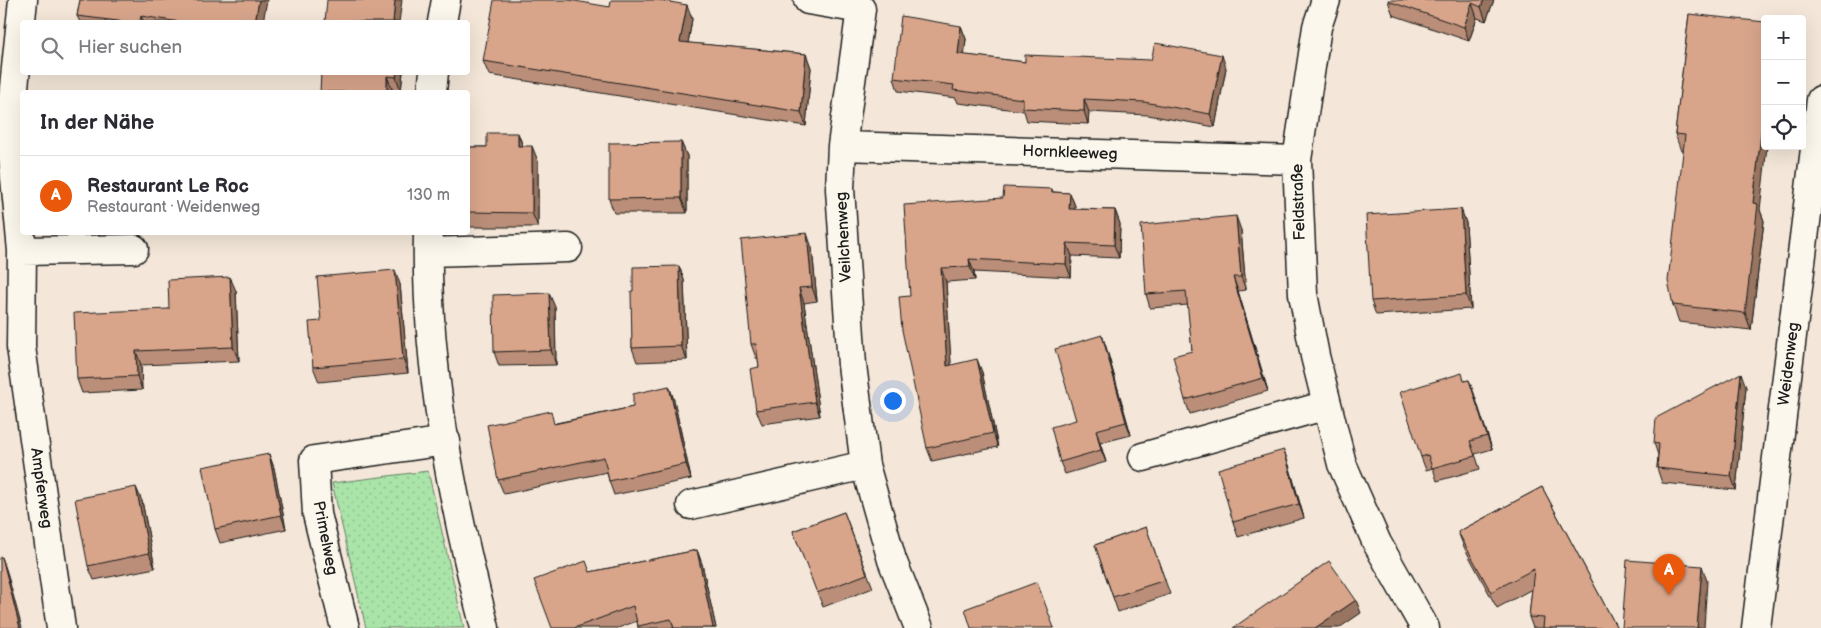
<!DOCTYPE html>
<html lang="de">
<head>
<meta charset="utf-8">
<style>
  :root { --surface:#fff; --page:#f2f2f3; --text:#2b2b33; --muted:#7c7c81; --line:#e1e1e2; --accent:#ea580c }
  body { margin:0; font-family:"Balsamiq Sans",sans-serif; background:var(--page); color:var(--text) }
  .controls { position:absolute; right:15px; top:15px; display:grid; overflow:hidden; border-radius:5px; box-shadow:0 5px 20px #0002 }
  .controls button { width:45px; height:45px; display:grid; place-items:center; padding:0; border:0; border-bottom:1px solid var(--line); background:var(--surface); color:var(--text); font:25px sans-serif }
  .you { position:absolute; left:892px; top:400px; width:18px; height:18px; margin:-12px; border:4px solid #fff; border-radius:50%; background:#1a73e8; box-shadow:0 0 0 8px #1a73e833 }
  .badge { display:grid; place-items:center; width:32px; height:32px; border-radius:50%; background:var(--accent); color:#fff; font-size:16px; font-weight:700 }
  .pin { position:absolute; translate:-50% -41px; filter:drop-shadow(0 1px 2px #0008) }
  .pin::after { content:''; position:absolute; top:26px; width:18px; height:15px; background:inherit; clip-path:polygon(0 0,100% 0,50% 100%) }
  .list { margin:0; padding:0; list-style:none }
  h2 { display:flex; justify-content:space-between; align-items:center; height:65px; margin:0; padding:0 20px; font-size:21px }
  h2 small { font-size:16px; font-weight:400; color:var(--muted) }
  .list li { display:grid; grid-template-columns:32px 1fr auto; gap:15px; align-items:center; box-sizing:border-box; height:80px; padding:0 20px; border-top:1px solid var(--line) }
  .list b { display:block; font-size:19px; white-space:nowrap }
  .list p { margin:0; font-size:16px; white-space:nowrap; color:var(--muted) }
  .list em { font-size:16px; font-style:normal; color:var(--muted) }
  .icon { flex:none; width:28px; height:28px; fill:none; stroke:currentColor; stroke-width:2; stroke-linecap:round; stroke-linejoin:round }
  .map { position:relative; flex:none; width:1821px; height:628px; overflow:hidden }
  .search { position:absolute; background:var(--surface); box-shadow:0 5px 20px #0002; left:20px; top:20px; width:450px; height:55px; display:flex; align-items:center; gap:12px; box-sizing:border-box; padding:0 18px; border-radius:5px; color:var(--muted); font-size:19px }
  .panel { position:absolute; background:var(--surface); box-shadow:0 5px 20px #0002; left:20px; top:90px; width:450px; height:145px; border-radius:5px }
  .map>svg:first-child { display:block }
  .green { fill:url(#green-dots); stroke:#638062 }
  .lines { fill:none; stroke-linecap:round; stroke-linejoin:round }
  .minor-casing { stroke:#1c1c1c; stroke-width:31 }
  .minor { stroke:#fbf7ec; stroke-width:28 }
  .wall { fill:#ba8e78; stroke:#1c1c1c }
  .shaded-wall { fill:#977461; stroke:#1c1c1c }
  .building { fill:#d8a58b; stroke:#1c1c1c }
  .labels { text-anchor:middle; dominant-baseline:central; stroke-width:5; stroke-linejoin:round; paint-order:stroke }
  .street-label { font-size:16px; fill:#1c1c1c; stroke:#fbf7ec }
</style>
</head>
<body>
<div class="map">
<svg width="1821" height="628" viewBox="0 0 1821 628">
  <defs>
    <pattern id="green-dots" width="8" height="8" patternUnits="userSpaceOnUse" patternTransform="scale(1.25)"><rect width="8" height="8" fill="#aae4a9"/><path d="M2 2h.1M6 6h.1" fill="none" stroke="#92c391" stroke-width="1.8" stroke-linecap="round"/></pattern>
  </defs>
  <rect width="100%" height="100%" fill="#f4e7d9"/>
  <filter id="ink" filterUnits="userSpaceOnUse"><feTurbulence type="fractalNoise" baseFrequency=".02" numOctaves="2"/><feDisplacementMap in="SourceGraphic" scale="10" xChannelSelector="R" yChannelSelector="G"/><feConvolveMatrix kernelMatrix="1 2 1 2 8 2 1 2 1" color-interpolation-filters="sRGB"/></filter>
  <g filter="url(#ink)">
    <path class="green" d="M428,471L464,628H366L332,483Z"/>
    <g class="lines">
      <g class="minor-casing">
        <path id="minor" d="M23,0L10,126L22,251L21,347L61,628
          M808,0L861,9L842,146L840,189L852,365L865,465L892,560L919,628
          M1326,0L1317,27L1297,160L1303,294L1315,356L1342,464L1377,543L1425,628
          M442,22L446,0
          M432,92L434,72
          M842,146L1297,160
          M428,232C425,366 452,500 485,628
          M22,251L134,249
          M428,252L568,248
          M1143,457L1327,405
          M691,505L865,465
          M345,628L317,514L314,460L446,441
          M1756,628L1821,100"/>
      </g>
      <use href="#minor" class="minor"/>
    </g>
    <path class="wall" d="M80,0L263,22H80L77,16Z
      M1494,0L1486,21L1477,18L1469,41L1393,15L1388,1Z
      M687,5L692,19L688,43L806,54L811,68L806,126L489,75L483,61L610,7Z
      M1689,14L1764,221L1751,330L1679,322L1673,305L1684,151H1681L1675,134Z
      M961,26L966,39L964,55L1025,62L1226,68L1215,127L1148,115L1089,112L1088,124L1027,121L1024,111L958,103L956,98L898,91L894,78Z
      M403,72L401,91H393V92H320Z
      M518,133L523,146L538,161V227H468V147H487Z
      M681,142L687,156V213H614L609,199Z
      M1052,189L1053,192L1070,193L1075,206V209L1115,210L1120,224L1119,258L1072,256L1071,277L974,272L975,280L946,282L951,365L982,372L998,447L932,461L927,448L910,296L1003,198Z
      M1461,209L1466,223L1471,309L1376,315L1371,301Z
      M1241,230L1246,290L1238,291L1268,391L1190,414L1185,400L1192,351L1188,305L1150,308L1146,294Z
      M812,248L817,301L804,303L820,416L762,424L756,410L759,367L758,358H756L751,344Z
      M679,266L684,280L687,360L637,362L632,348L633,291Z
      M400,284L408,373L319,382L313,367L321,321Z
      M236,291L239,361L141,365L142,390L82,393L77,379L169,309Z
      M555,307L556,365L499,366L494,352Z
      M1102,335L1106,347L1131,435L1100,443L1106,462L1065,474L1060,462L1076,420Z
      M1469,380L1492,449L1475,454L1480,469L1437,481L1433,468L1426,470L1421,457L1464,381Z
      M669,386L674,400L691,479L614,495L609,481L607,472L504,494L498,480L556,423L633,407Z
      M1746,387L1736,490L1662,483L1657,468L1658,455L1654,443Z
      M269,454L274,468L286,529L220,543L215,529Z
      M1289,465L1304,518L1238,537L1233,522Z
      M1542,487L1617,628H1533L1529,617L1532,589L1497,608L1464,547L1458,532Z
      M142,501L155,568L94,580L88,566Z
      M844,512L873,588L823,607L793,531Z
      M1146,527L1170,594L1118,612L1095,545Z
      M697,550L702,564L716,628H638L637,621L618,628H552L590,572Z"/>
    <path class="shaded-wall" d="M259,0H267L263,22H255Z
      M395,0H402L399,22H393Z
      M1484,0H1494L1486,21L1481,7Z
      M1472,3L1477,18L1469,41L1464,27Z
      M687,5L692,19L686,56L680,42Z
      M141,16L144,22H140Z
      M961,26L966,39L963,67L958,54Z
      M806,54L811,68L806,126L801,112Z
      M1222,55L1226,68L1215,127L1210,114Z
      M397,72H403L401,91L396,77Z
      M387,76L393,91V92H387Z
      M1084,99L1089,112L1088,124L1084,111Z
      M1765,99V146H1767L1760,210L1764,221L1751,330L1745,313L1753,203Z
      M518,133L523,147L518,146Z
      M681,142L687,156V213L681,198Z
      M532,146L538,161V227L532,213Z
      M1070,193L1075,206L1074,222L1069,209Z
      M1461,209L1466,223L1471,309L1466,295Z
      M1115,210L1120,224L1119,258L1114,245Z
      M1236,216L1241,230L1246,290L1241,277Z
      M807,233L812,248L817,301L812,287Z
      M1067,243L1072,256L1071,277L1066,264Z
      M969,259L974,272L975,280L970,267Z
      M679,266L684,280L687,360L681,346Z
      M941,268L946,282L952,379L947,366Z
      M395,270L400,284L408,373L403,359Z
      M230,277L236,291L239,361L233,347Z
      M1233,277L1238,291L1268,391L1263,378Z
      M799,288L804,303L820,416L815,402Z
      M549,293L555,307L556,365L551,350Z
      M1102,335L1106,347L1131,435L1126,422Z
      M136,351L141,365L142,390L137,376Z
      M977,359L982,372L998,447L993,433Z
      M1741,373L1746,387L1736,490L1731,476Z
      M1469,380L1474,393L1492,449L1487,436Z
      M669,386L674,400L691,479L686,464Z
      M1096,430L1100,443L1106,462L1101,450Z
      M1284,450L1289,465L1304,518L1299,504Z
      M269,454L274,468L286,529L281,515Z
      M136,487L142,501L155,568L149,553Z
      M697,550L702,564L716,628H713Z
      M2,557L7,572L22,628H20Z
      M1702,566L1707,581L1704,628H1697Z
      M1356,600L1361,613L1339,628H1315Z"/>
    <path class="building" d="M80,0H259L255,22H180L141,16L140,22H126L77,16Z
      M327,0H395L393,22H325Z
      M494,0H569L610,7L611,0H658L687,5L680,42L806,54L801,112L483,61Z
      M1388,0H1484L1481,7L1472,3L1464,27L1388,1Z
      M1689,14L1765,22V99L1753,203L1758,204L1745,313L1673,305L1668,281L1685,135L1675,134Z
      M901,16L961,26L958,54L1025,62V55L1151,60L1155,43L1222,55L1210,114L1144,102L1084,99V111L1023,108V99L953,90L954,85L894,78Z
      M321,72H397L396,77L387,76V92H320Z
      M487,133H518V146H532V213L468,212V147H487Z
      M681,142V198L609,199V143Z
      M1004,187L1052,189V192L1070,193L1069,209L1115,210L1114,245L1067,243L1066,264L969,259L970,267L941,268L947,366L977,359L993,433L927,448L902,330L899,297L910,296L904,205L1003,198Z
      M1461,209L1466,295L1371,301L1366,215Z
      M1236,216L1241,277H1233L1263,378L1185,400L1173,356L1192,351L1186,291L1146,294L1141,225Z
      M807,233L812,287L799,288L815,402L756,410L750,369L759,367L756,344H751L741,240Z
      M679,266L681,346L632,348L631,291H633V267Z
      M395,270L403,359L313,367L309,322L321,321L317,277Z
      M230,277L233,347L136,351L137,376L77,379L74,313L169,309L168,280Z
      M549,293L551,350L494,352L493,295Z
      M1102,335L1126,422L1096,430L1101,450L1060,462L1051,427L1076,420L1055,349Z
      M1462,373L1464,381L1469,380L1487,436L1470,441L1475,456L1432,468L1428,455L1421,457L1400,392Z
      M1741,373L1731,476L1657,468L1659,444L1654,443L1656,418Z
      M669,386L686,464L609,481L604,457L498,480L487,425L551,411L554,424L633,407V394Z
      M1284,450L1299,504L1233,522L1218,469Z
      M269,454L281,515L215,529L202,467Z
      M136,487L149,553L88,566L75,499Z
      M1542,487L1617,628H1543L1544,618L1529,617L1534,569L1491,592L1458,532Z
      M844,512L867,574L817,593L793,531Z
      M1146,527L1165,580L1113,597L1095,545Z
      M697,550L713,628H674L671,619L638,626L633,606L574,628H552L534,580L586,561L590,572Z
      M2,557L20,628H0V558Z
      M1627,560L1702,566L1697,628H1622Z
      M1329,561L1356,600L1315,628H1233Z
      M1037,582L1054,628H971L965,609Z"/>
  </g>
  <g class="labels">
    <g class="street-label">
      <text transform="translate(1070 153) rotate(2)">Hornkleeweg</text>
      <text transform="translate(1299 202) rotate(-92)">Feldstraße</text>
      <text transform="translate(844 237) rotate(-93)">Veilchenweg</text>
      <text transform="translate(1789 364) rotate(-83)">Weidenweg</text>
      <text transform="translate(41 488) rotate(82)">Ampferweg</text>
      <text transform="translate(325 538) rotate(79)">Primelweg</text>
    </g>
  </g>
</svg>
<div class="controls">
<button>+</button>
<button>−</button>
<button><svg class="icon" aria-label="locate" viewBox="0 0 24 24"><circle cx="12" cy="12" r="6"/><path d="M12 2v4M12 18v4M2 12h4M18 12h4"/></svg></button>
</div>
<div class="you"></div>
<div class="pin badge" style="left:1669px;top:595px">A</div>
<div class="search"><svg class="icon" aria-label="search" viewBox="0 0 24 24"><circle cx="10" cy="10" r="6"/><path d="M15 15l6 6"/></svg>Hier suchen</div>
<section class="panel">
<h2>In der Nähe<small></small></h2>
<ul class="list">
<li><span class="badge">A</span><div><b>Restaurant Le Roc</b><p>Restaurant · Weidenweg</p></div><em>130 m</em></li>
</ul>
</section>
</div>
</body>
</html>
